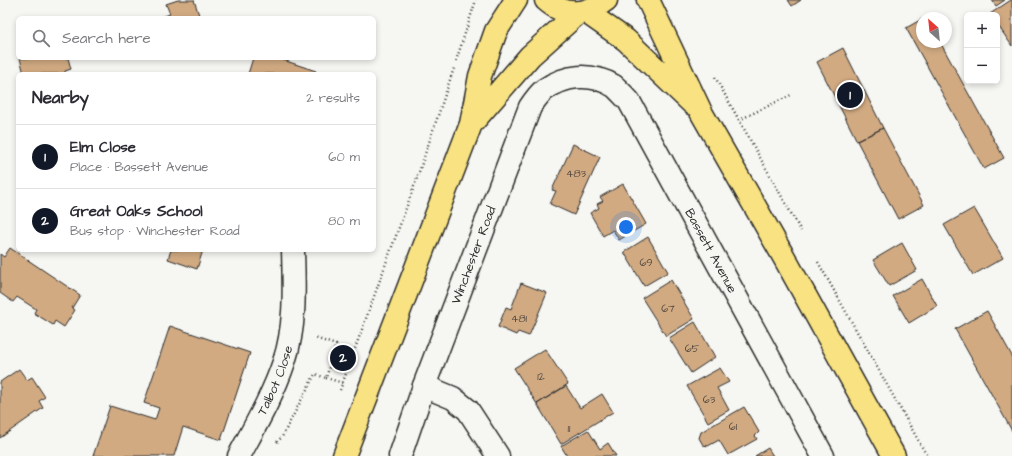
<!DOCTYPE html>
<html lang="en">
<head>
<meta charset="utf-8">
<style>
  :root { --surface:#fff; --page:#f7f7f7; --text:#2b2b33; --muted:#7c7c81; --line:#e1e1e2; --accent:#111827 }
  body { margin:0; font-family:"Architects Daughter",sans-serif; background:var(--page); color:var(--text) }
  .controls { position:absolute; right:12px; top:12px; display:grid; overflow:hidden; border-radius:6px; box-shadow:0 2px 6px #0003 }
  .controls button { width:36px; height:36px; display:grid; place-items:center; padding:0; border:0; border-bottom:1px solid var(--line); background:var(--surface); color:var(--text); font:20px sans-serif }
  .compass { position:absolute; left:916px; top:12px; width:36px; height:36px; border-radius:50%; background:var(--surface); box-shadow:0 2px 6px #0003; rotate:333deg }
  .you { position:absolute; left:626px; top:227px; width:14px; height:14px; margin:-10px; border:3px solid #fff; border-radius:50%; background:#1a73e8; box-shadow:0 0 0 6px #1a73e833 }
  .badge { display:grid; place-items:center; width:26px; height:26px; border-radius:50%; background:var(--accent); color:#fff; font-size:13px; font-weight:700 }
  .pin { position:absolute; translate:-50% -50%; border:2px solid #fff; box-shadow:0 1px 4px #0006 }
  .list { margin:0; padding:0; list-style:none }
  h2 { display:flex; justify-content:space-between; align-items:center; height:52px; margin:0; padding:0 16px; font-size:17px }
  h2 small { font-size:13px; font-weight:400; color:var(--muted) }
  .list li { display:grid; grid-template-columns:26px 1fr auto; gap:12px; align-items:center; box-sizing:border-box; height:64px; padding:0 16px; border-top:1px solid var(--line) }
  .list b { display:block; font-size:15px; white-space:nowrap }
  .list p { margin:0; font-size:13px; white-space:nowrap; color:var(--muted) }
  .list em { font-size:13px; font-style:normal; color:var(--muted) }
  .icon { flex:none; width:22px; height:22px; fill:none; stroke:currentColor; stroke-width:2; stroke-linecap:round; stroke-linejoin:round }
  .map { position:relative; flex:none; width:1012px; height:456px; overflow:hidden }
  .search { position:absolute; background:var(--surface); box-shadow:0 2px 6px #0003; left:16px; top:16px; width:360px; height:44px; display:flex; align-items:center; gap:10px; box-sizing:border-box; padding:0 14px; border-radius:6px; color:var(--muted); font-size:15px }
  .panel { position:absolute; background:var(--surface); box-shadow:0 2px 6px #0003; left:16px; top:72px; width:360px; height:180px; border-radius:6px }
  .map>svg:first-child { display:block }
  .building { fill:#d1aa82; stroke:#2b2b2b }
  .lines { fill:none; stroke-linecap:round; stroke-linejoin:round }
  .street-casing { stroke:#2b2b2b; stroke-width:25 }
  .primary-casing { stroke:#2b2b2b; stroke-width:25 }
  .path { stroke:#2b2b2b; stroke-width:2.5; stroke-dasharray:1 3; stroke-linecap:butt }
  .street { stroke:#f6f6f2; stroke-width:22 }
  .primary { stroke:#f8e281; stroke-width:22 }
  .labels { text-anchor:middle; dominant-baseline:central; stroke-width:3; stroke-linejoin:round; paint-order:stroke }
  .number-label { font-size:11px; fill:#544b41 }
  .street-label { font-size:13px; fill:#2b2b2b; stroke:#f6f6f2 }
</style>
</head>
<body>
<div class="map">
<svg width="1012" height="456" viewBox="0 0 1012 456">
  <rect width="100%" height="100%" fill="#f6f6f2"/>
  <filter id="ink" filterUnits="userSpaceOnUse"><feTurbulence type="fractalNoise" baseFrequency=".025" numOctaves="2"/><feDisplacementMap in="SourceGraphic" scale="8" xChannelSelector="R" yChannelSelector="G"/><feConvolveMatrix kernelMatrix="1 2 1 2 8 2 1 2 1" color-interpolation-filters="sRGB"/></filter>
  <g filter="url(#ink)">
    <path class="building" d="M178,0H194L200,18H159L170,14L166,4Z
      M788,0H801L792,6Z
      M992,0H1005L996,6Z
      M1011,0H1012V46L997,24V15L990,14Z
      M922,19V42H940L1004,158L984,169L906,28Z
      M843,48L883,128L857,141L817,62Z
      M20,58H68L71,69L65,71V74H24Z
      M253,58H277L316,71L315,74H248Z
      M883,128L924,205L898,219L857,141Z
      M573,144L600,157L574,215L550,204L556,191L552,190Z
      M623,184L646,224L619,240L613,230L603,236L590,213L599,208L597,204L603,201L600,197Z
      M974,208L1003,258L973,275L944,225Z
      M648,237L668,272L644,286L624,252Z
      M902,243L917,270L889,286L873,260Z
      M10,248L80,295L72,308L75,310L64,327L55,321L53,325L34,313L36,309L17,297L13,302L0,293V254L4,257Z
      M171,250H203L197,269L168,259Z
      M922,279L937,306L909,323L893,296Z
      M671,280L694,319L666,336L642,298Z
      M521,283L547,293L529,336L518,332L516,335L498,327L506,307L511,309Z
      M987,311L1012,356V431L955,329Z
      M695,322L715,357L691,373L669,338Z
      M170,326L250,353L221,440L183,427L174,456H93L110,406L155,420L159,408L144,403Z
      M545,349L568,384L537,404L514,368Z
      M720,368L729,382L717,388L729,410L708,422L687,386Z
      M19,369L27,380L32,377L45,397L39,401L43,408L0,438V382Z
      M566,386L580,408L602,394L613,412L561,444L537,404Z
      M744,407L759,432L755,436L757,439L728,455L719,440L708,446L703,445L699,438L701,432Z
      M588,430L600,449L608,443L616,456H567L561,446Z
      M768,448L773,456H755Z"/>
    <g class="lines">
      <g class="street-casing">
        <g id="street">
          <path d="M424,386L453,398L468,410L498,456"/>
          <path id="s1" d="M239,456C255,426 273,395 284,362C296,326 294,287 293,250"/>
          <path id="s2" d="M400,456L424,386L530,107C534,101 539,94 544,90C565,75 591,72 614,86C619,90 624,96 629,101L823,456"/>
        </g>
      </g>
      <g class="primary-casing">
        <path id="primary" d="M546,0C565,17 586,16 606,0
          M648,0L701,112L785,259L894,456
          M586,12L626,40L693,104
          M472,123L530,56L579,12
          M344,456L471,124L480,76L496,31L516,0"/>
      </g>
      <path class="path" d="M456,61L476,0
        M715,77L801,231
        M739,120L793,94
        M818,262L927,456
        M326,378L343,383
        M340,390L417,178L454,68
        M277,442L282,437L315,374L326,378L336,345L315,338"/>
      <use href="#street" class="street"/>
      <use href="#primary" class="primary"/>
    </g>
  </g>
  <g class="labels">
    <g class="number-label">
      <text x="576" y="173">483</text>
      <text x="646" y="262">69</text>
      <text x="668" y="308">67</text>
      <text x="519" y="318">481</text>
      <text x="692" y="348">65</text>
      <text x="541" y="376">12</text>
      <text x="709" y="399">63</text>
      <text x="733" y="426">61</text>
      <text x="569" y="428">11</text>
    </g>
    <g class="street-label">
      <text stroke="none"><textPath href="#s2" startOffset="661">Bassett Avenue</textPath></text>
      <text stroke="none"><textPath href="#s2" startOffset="214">Winchester Road</textPath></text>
      <text stroke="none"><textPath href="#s1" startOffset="84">Talbot Close</textPath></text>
    </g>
  </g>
</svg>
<div class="controls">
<button>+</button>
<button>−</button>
</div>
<svg class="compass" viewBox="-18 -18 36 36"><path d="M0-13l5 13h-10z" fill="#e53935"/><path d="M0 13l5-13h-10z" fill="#7c7c81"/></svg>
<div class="you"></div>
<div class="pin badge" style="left:850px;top:95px">1</div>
<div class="pin badge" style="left:343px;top:358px">2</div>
<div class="search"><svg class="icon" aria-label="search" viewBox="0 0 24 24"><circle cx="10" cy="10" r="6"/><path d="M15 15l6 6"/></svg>Search here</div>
<section class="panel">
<h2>Nearby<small>2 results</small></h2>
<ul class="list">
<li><span class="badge">1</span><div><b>Elm Close</b><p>Place · Bassett Avenue</p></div><em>60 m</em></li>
<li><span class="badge">2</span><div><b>Great Oaks School</b><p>Bus stop · Winchester Road</p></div><em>80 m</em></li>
</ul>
</section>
</div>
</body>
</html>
